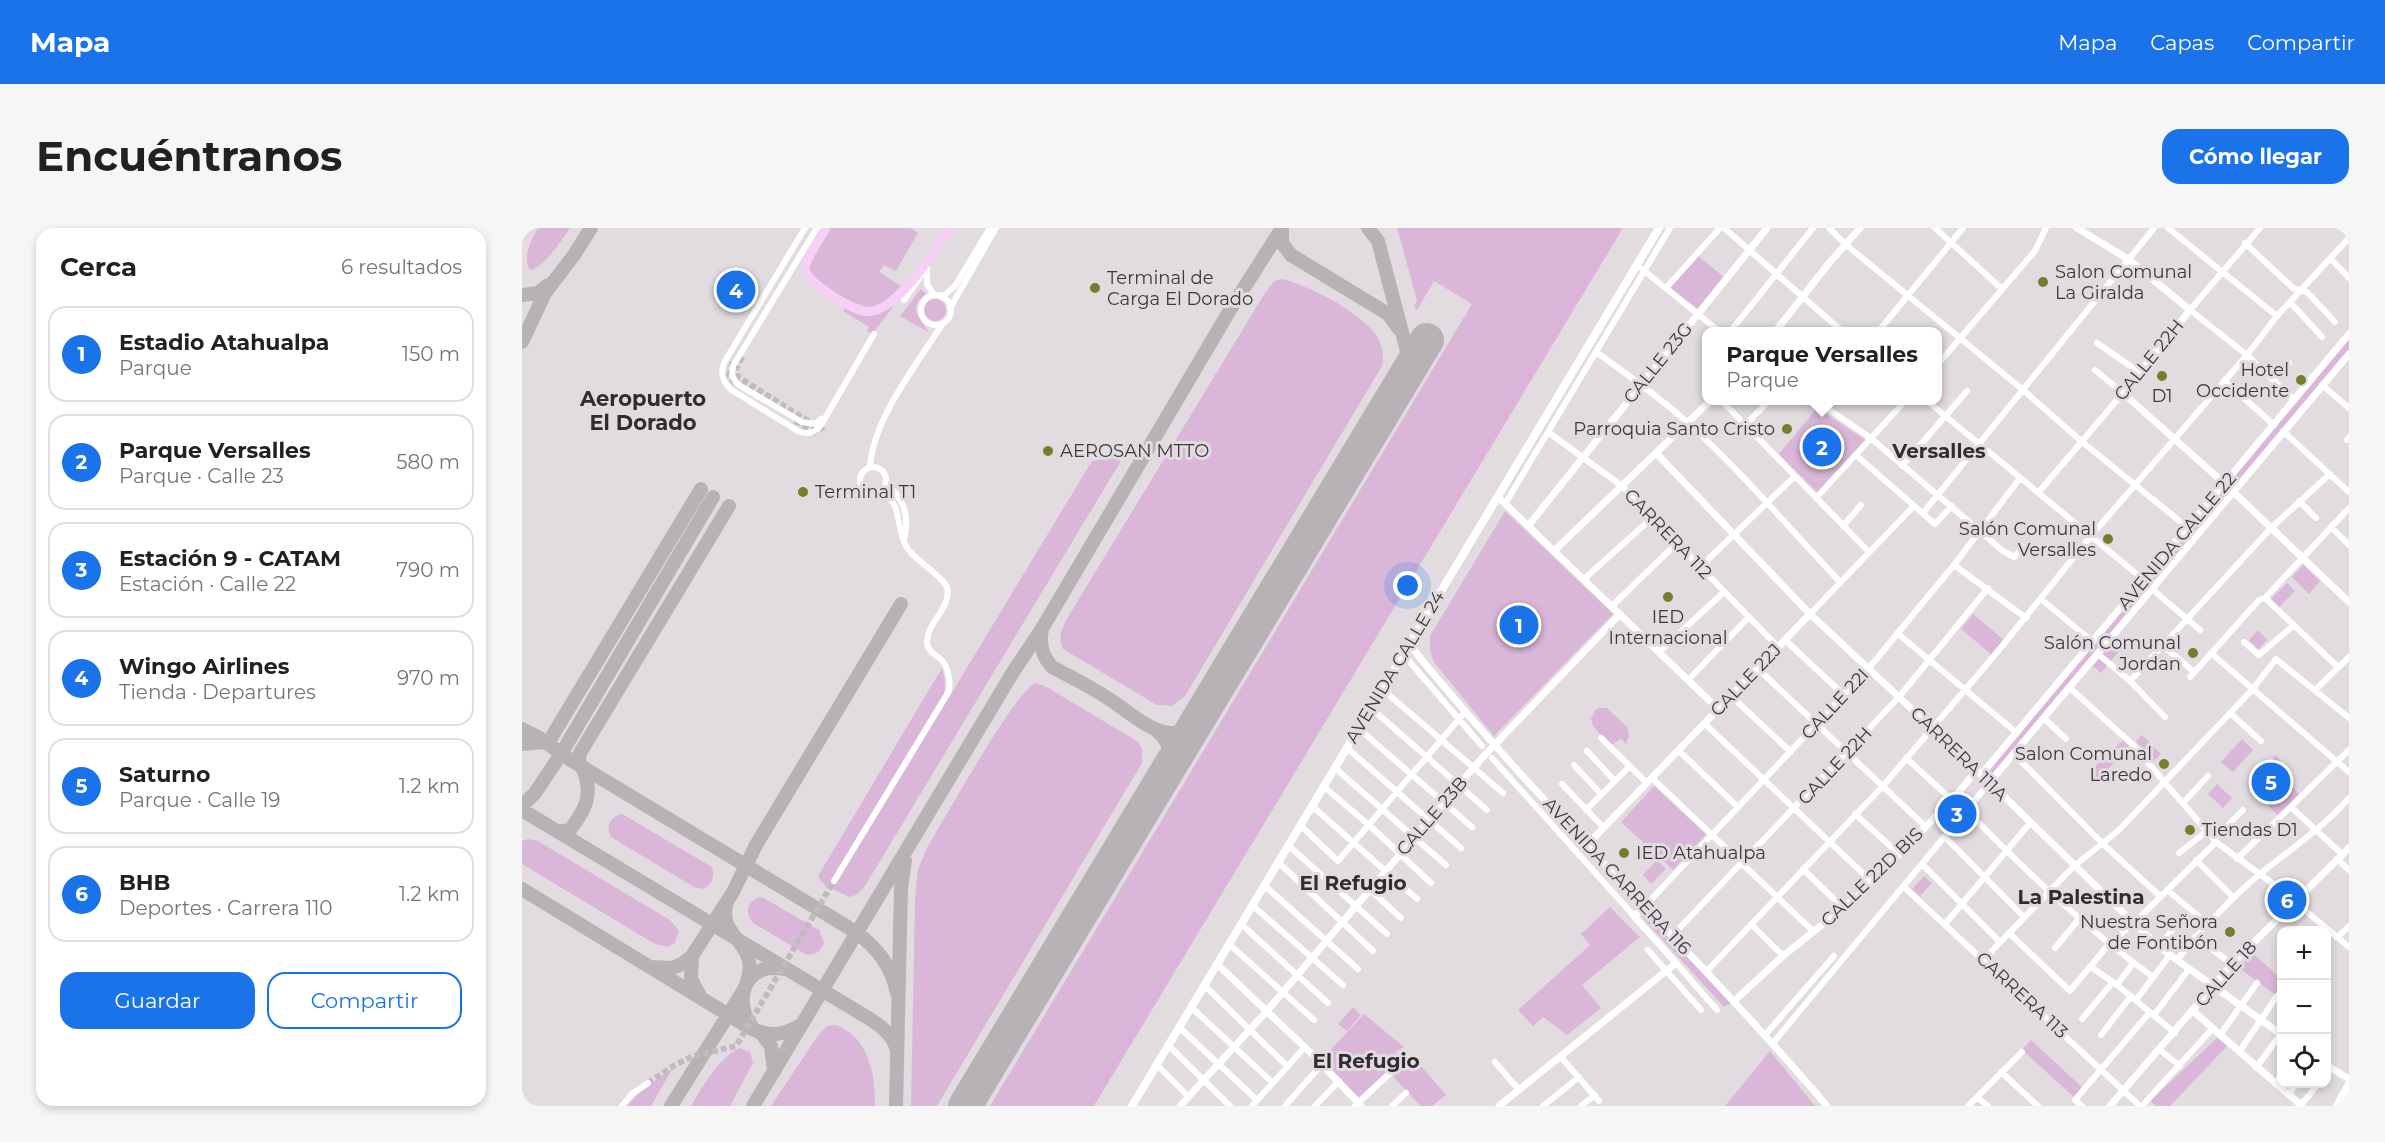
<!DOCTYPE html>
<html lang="es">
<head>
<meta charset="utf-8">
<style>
  :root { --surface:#fff; --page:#f6f6f6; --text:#202124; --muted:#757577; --line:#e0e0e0; --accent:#1a73e8 }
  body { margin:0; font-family:Montserrat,sans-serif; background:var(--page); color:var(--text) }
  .controls { position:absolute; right:18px; bottom:18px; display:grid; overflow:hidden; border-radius:12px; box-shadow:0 3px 9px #0003 }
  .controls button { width:54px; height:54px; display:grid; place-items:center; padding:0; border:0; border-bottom:2px solid var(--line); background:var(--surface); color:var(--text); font:30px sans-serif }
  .you { position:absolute; left:886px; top:358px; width:21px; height:21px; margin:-15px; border:4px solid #fff; border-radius:50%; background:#1a73e8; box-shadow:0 0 0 9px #1a73e833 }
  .badge { display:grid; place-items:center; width:39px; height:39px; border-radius:50%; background:var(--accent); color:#fff; font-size:20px; font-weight:700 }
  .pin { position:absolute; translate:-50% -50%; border:3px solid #fff; box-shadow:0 2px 6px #0006 }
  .popup { position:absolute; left:1180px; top:99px; width:240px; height:78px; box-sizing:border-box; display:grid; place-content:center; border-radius:12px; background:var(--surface); filter:drop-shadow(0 2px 4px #0005); font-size:20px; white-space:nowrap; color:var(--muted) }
  .popup b { font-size:22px; color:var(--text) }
  .popup::after { content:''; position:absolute; left:50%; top:100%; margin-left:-12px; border:12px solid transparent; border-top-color:var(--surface) }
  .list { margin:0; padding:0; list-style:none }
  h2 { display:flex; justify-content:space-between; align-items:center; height:78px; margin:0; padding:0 24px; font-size:26px }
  h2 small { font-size:20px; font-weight:400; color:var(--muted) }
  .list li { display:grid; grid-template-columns:39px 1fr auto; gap:18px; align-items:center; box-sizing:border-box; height:96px; margin:0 12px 12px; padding:0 12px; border:2px solid var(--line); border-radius:18px }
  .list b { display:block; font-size:22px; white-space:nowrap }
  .list p { margin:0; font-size:20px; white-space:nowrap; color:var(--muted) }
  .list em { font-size:20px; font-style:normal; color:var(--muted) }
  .actions { display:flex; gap:12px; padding:18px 24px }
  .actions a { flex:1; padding:14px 0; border:2px solid var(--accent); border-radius:18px; text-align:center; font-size:21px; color:var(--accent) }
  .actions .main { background:var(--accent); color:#fff }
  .icon { flex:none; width:33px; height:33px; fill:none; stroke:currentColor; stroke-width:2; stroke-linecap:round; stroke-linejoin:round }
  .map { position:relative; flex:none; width:1827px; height:878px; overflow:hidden; border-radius:18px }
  header { display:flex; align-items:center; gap:36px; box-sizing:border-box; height:84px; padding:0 30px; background:var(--accent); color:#fff }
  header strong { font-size:28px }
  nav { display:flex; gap:33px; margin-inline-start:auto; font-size:21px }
  .intro { display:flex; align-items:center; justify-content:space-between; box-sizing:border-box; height:144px; padding:0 36px }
  h1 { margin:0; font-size:42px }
  .button { padding:15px 27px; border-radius:18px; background:var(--accent); color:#fff; font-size:21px; font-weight:700 }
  main { display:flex; gap:36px; padding:0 36px }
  aside { flex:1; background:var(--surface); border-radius:18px; box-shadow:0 3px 9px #0003 }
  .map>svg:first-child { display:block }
  .green { fill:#dab7d8 }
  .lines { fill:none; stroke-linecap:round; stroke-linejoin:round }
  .stream { stroke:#e3aae1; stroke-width:1.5 }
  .taxiway { stroke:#b8b2b6; stroke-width:14 }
  .runway { stroke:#b8b2b6; stroke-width:34 }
  .minor-tunnel { stroke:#c1bbc0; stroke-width:6; stroke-dasharray:6 3; stroke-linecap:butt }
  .minor { stroke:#fff; stroke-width:6 }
  .tertiary { stroke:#fff; stroke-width:7 }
  .secondary { stroke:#fff; stroke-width:8 }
  .primary { stroke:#f7d0f6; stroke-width:9 }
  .poi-dot { fill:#737f2c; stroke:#e2dce1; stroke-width:2 }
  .labels { text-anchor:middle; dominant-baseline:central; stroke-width:6; stroke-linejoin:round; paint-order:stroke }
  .poi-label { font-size:18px; fill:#3b383a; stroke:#e2dce1; text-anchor:start }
  .street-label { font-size:18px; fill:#3b383a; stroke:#e2dce1 }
  .neighbourhood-label { font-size:20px; font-weight:bold; fill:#302c30; stroke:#e2dce1 }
  .quarter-label { font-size:21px; font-weight:bold; fill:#302c30; stroke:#e2dce1 }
</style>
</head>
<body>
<header>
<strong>Mapa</strong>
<nav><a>Mapa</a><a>Capas</a><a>Compartir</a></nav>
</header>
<div class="intro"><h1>Encuéntranos</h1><a class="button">Cómo llegar</a></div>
<main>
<aside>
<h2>Cerca<small>6 resultados</small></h2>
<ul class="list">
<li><span class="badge">1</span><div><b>Estadio Atahualpa</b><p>Parque</p></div><em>150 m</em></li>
<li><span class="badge">2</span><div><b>Parque Versalles</b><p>Parque · Calle 23</p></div><em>580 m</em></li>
<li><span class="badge">3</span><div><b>Estación 9 - CATAM</b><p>Estación · Calle 22</p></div><em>790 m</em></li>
<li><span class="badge">4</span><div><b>Wingo Airlines</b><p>Tienda · Departures</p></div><em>970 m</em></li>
<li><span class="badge">5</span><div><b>Saturno</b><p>Parque · Calle 19</p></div><em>1.2 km</em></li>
<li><span class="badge">6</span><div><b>BHB</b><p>Deportes · Carrera 110</p></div><em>1.2 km</em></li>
</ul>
<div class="actions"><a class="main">Guardar</a><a>Compartir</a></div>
</aside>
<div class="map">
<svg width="1827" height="878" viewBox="0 0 1827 878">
  <rect width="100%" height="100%" fill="#e2dce1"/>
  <path class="green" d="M16,0H48C40,12 22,40 8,42C0,29 9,12 16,0Z
    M307,0H388L396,5L374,43L362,37L357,44L379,58C371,66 362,77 349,79C337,80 300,59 292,50C288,46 286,37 287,32C290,21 301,9 307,0Z
    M875,0H1101L572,878H468L950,76L912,53L895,82L892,79L895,72Z
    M1176,28L1202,49L1176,81L1148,59Z
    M761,51C789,59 832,81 851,103C859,111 863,127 860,138L663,468L650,478L635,477L541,421C534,408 543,395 549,384L743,65L752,53Z
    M399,61L404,66C384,81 399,89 406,104L378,88Z
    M378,70L350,106L345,103L347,99L321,83L323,80C349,95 357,88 378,70Z
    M402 82a11 11 0 1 1 22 0a11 11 0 1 1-22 0Z
    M1827,110V122L1712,260L1706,255Z
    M1295,180L1345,213L1296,265L1257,226Z
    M590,230L599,233L343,658L336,666L328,669L303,658L296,648L420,440L423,453L422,466L309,652L314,656L570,233Z
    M1702,260L1708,265L1468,550L1463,545Z
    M983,283L1091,386L972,508L912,434L908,422V408Z
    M1781,337L1798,353L1787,366L1770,349Z
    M1765,355L1773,363L1757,379L1749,371Z
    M1451,386L1482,412L1470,427L1439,401Z
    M1736,402L1745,412L1736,421L1727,412Z
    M1594,411L1602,417L1579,445L1571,438Z
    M513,455L523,458L615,513L620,521V535L415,878H389L393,670L396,641L405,620C421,593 493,464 513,455Z
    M1077,480H1085L1106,500L1107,508L1104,516L1099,511L1088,518L1071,498L1069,491L1073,482Z
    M1620,507L1639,526L1632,533L1614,513Z
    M1720,511L1731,522L1711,544L1699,534Z
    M1601,512L1607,518L1575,553L1567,544Z
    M1754,527L1761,536L1762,550L1779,568L1758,589L1727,559Z
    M1695,556L1710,570L1701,580L1686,566Z
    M1132,558L1184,606L1151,642L1099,594Z
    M100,586L190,639C193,649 190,656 181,661L172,659L89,609C83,598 88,589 100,586Z
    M6,611L16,613L148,692L157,703L152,716L145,719L131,715L0,636V613Z
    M1135,632L1144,641L1129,656L1121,647Z
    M1402,648L1410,655L1398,668L1390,661Z
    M240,669L297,702L302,714C299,724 293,728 283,726L231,695C221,684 226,672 240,669Z
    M1088,679L1118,709L1060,757L1079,780L1045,807L1021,789L1011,798L996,782L1068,717L1059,706Z
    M1124,684L1209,775L1202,779L1119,688Z
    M1731,725L1759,751V771L1717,740Z
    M831,779L839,787L825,803L816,796Z
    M842,786L882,819L874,824V835L837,869L799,832Z
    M314,797C348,810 353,847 353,878H249L297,806L305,798Z
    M1695,810L1705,818L1648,878H1634L1628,873Z
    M1509,812L1562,861L1553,870L1500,822Z
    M217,820L228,824L231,835L208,878H169C181,858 196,831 217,820Z
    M1248,823L1293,878H1203Z
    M892,830L924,867L910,878H899L871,849Z
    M151,840L129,878H105L120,862Z"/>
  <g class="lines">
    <path class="stream" d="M191,878L202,860
      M567,878L1096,0"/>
    <path class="taxiway" d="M760,0V15L769,27L866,86L878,102
      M846,0L856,13L885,123L886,135L881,151
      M0,67L16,65L26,57
      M0,114L23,65L52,27L69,0
      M520,401C517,416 520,428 530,439C549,449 569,459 587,471C605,482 626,503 648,505C660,506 667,500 676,492
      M0,501L16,509L47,531L334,704C356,721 369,737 375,765
      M634,502C647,512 651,525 646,541
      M0,516L23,514L29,510L179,261
      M0,578L13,565L39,526L191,269
      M0,582L348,791C360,799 372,808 375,823
      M36,604L48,602C63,582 71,568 62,544C59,537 56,533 58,525L207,278
      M0,661L228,800C248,809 260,808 279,797
      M205,674C193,710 239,713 225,754
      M170,728L169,751L178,768
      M128,739L150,740L160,736L170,728L211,664L234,617L379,376
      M231,800C209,773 223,733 262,741
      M239,805L249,818L252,844
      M149,878L223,760
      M231,878L491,444L521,399L708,82L760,0
      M374,878L379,660L383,632"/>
    <path class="runway" d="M443,878L905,112"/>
    <path class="minor-tunnel" d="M220,129L214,141L216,149L291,196
      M211,134L207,148L216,158
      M273,193L287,201L293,202
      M290,205L302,199
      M126,855L153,837L171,828L214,818L312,653"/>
    <path class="minor" d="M283,0L203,133C198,143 200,153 208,161L276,203C286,207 293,205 299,197L352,106
      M295,0L211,138L210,147L215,156L280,194L293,196L299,191
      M1202,0L1321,104
      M1307,0L1323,16L1500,161L1559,213L1665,299
      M1413,0L1480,61
      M1646,0L1755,88
      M1738,0L1668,82L1725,127L1772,172
      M1826,0L1827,1
      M1723,15L1771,60L1785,64L1813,94
      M1809,31L1827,50
      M1115,37L1198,104
      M405,39V56L412,67
      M1144,60L1198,0
      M399 82a15 15 0 1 1 30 0a15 15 0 1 1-30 0Z
      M420,69L433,58L468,0
      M382,72L401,45
      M1768,74L1800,109
      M428,80L474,0
      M1208,104L1291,0
      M1356,104L1441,0
      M1575,115L1617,144
      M1074,124C1105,146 1137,169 1165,194C1220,244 1268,301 1318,354
      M1416,136L1513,23L1524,0
      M1702,152L1752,197
      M1752,153L1767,135
      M1800,157L1827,180
      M1199,172L1347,324
      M1293,172L1350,211L1481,323L1492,329L1501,319
      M1404,172L1622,352
      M1223,197L1248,172
      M1761,203L1827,264
      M1026,204L1100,258L1256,419
      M1825,212L1827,209
      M1335,228L1413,296L1430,278
      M1380,238L1445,163
      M338 252a13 13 0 1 1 26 0a13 13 0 1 1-26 0Z
      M348,239C351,190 396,135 421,95
      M364,256C382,269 388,290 382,311
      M1516,265L1601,165L1573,142
      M1294,270L1384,172
      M1777,273L1794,290
      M983,276L1148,0
      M1401,285L1632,0
      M1321,298L1339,277
      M1809,299L1827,317
      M1432,337L1504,390
      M1178,339L1273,248
      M1062,351L1131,289
      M1630,361L1678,402
      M1743,370L1816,439
      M1519,371L1571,414
      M1090,378L1155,315
      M1288,386L1392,278
      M1375,405L1495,505
      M1263,412L1322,467
      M1722,414L1737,427L1772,397
      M1640,417L1672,444
      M1137,424L1202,364
      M1689,425L1827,544
      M881,426L960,518
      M1576,426L1608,453L1643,489
      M1235,440L1403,598
      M1668,449L1737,372L1743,370L1827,280
      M1166,452L1227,389
      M1608,453L1749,300L1808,246
      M1548,460L1610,516L1694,614L1754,658L1827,719
      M860,461L981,565
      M1793,462L1827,429
      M1209,468L1269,524
      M849,480L965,582
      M1708,485L1739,513
      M1522,490L1544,511
      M1182,495L1350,654
      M836,500L950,599
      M1079,510L1125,555
      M825,520L939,620
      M1156,522L1216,579
      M1065,523L1093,553
      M1492,526L1581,616L1639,669
      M970,530L1112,688
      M1384,530L1430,572
      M1052,537L1079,566
      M813,540L924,637
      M1130,550L1292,704
      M1040,556L1082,600
      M801,558L847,597L909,655
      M1661,575L1686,548
      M790,578L895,671
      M1770,580L1820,626
      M1064,582L1108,538
      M1445,583C1504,643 1563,700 1631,749
      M1333,586L1376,625
      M778,597L816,633L943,484
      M1423,609L1502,689
      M1692,611L1721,582
      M766,617L865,706
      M1657,625L1685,603
      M1715,631L1827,522
      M1815,631L1827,642
      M1674,632L1712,670
      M756,634L851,723
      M1400,636L1478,714
      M1281,641L1321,680
      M312,653L427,463C428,454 427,443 422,435C417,427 406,426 405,415C404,394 430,381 425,359C415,342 393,334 384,318C373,297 381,278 360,262
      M742,657L836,741
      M1381,658L1618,878
      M847,661L879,690
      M1645,662L1686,696
      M730,677L821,757
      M1123,678L1347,440L1432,337L1498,250
      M719,696L806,775
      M1229,696L1261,728
      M1423,696L1508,595
      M1487,705L1548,763L1587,716L1612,695L1694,614
      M1150,708L1377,469L1466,360
      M1673,709L1710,736
      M1815,710L1827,698
      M707,716L792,792
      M1637,719L1651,701
      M1533,720L1557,691
      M1126,722L1179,782
      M1462,731L1552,638L1596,603L1730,462L1754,431L1827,490
      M1655,732C1680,701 1708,671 1739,645C1769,621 1801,600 1827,570
      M1154,735L1195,782
      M1569,739L1595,757L1653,805
      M1184,744L1360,559L1472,428L1569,308L1725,127L1755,88L1827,10
      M682,757L765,838
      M1595,757L1611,735
      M1614,772L1648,727
      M669,779L751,855
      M1632,787L1667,741
      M1560,791L1591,754
      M657,799L735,872
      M1243,807L1312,728
      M1579,807L1609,768
      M1698,807L1735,755
      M1251,815L1467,555
      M646,817L708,878
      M1638,822L1658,838
      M1717,824L1755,768
      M1038,828L1077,873
      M973,834L997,862
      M634,836L667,869
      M1734,840L1760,804
      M1479,844L1516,878
      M1753,856L1760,846
      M1766,866L1775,856
      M1455,869L1466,878
      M1779,877L1796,856
      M100,878L110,866L126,855
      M730,878L783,819
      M763,878L800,836
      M793,878L817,853
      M833,878L884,830
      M870,878L884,865
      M1021,878L1057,849
      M1059,878L1073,867
      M1446,878L1500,824
      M1560,878L1553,872L1628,784
      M1620,878L1690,801"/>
    <path class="tertiary" d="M1555,0L1606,31L1668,82L1601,165L1703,256L1827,374
      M1253,104L1308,34L1338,0
      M1134,225L1288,386L1455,542L1623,706L1648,727L1760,807
      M976,269L1196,481
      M1006,298L1245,0
      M1032,323L1189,172
      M887,416C1017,578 1170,720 1305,878
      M1459,547L1827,106
      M1467,555L1827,126
      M1065,617L1288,386
      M695,736L793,829L839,878
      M1212,773L1261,728L1337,667L1430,572L1455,542
      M1671,783L1780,878
      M1804,837L1827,851
      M658,878L744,784L960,530L1098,386
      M977,878L1154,735L1112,688L1123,678
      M1588,878L1710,736L1827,620"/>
    <path class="secondary" d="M610,878L1137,0
      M1815,878L1827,856"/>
    <path class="primary" d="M304,0C299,9 283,31 283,41C285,55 328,80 341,83C347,84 354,83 359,80C382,70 415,21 428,0"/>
  </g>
  <g class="poi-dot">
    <circle cx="1521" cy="54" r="6"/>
    <circle cx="573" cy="60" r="6"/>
    <circle cx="1640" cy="148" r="6"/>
    <circle cx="1779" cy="152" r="6"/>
    <circle cx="1265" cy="201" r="6"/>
    <circle cx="526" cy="223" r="6"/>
    <circle cx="281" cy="264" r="6"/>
    <circle cx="1586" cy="311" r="6"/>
    <circle cx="1146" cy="369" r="6"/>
    <circle cx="1671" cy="425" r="6"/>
    <circle cx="1642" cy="536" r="6"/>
    <circle cx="1668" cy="602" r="6"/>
    <circle cx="1102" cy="625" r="6"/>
    <circle cx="1708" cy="704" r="6"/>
  </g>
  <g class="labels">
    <g class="poi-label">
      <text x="1533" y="44">Salon Comunal<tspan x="1533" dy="21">La Giralda</tspan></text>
      <text x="585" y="50">Terminal de<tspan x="585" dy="21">Carga El Dorado</tspan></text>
      <text x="1767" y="142" text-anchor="end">Hotel<tspan x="1767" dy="21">Occidente</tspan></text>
      <text x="1640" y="168" text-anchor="middle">D1</text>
      <text x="1253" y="201" text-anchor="end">Parroquia Santo Cristo</text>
      <text x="538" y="223">AEROSAN MTTO</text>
      <text x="293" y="264">Terminal T1</text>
      <text x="1574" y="301" text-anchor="end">Salón Comunal<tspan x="1574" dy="21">Versalles</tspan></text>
      <text x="1146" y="389" text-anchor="middle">IED<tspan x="1146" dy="21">Internacional</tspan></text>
      <text x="1659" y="415" text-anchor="end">Salón Comunal<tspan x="1659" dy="21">Jordan</tspan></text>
      <text x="1630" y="526" text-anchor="end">Salon Comunal<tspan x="1630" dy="21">Laredo</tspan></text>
      <text x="1680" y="602">Tiendas D1</text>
      <text x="1114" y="625">IED Atahualpa</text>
      <text x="1696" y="694" text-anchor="end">Nuestra Señora<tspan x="1696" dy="21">de Fontibón</tspan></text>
    </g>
    <g class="street-label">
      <text transform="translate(1627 132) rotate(-51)">CALLE 22H</text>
      <text transform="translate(1136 135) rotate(-51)">CALLE 23G</text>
      <text transform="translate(1146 306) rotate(46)">CARRERA 112</text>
      <text transform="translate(1655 313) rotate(-50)">AVENIDA CALLE 22</text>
      <text transform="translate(873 439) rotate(-59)">AVENIDA CALLE 24</text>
      <text transform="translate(1224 452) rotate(-46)">CALLE 22J</text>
      <text transform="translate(1313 476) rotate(-47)">CALLE 22I</text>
      <text transform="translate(1437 526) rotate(44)">CARRERA 111A</text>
      <text transform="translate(1313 538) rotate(-47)">CALLE 22H</text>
      <text transform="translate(910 588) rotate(-49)">CALLE 23B</text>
      <text transform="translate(1095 648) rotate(47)">AVENIDA CARRERA 116</text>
      <text transform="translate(1350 649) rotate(-44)">CALLE 22D BIS</text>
      <text transform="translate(1704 746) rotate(-48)">CALLE 18</text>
      <text transform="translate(1500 767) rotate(43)">CARRERA 113</text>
    </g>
    <g class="neighbourhood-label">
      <text x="1417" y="223">Versalles</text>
      <text x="831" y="655">El Refugio</text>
      <text x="1559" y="669">La Palestina</text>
      <text x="844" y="833">El Refugio</text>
    </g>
    <g class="quarter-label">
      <text x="121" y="170">Aeropuerto<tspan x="121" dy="24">El Dorado</tspan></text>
    </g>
  </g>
</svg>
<div class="controls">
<button>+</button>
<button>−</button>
<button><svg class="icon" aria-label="locate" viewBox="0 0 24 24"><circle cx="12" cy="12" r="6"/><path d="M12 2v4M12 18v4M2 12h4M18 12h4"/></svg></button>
</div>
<div class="you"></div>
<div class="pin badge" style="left:997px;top:397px">1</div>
<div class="pin badge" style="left:1300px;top:219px">2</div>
<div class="popup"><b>Parque Versalles</b>Parque</div>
<div class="pin badge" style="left:1435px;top:586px">3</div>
<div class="pin badge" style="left:214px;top:62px">4</div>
<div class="pin badge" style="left:1749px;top:554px">5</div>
<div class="pin badge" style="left:1765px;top:672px">6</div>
</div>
</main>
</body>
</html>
